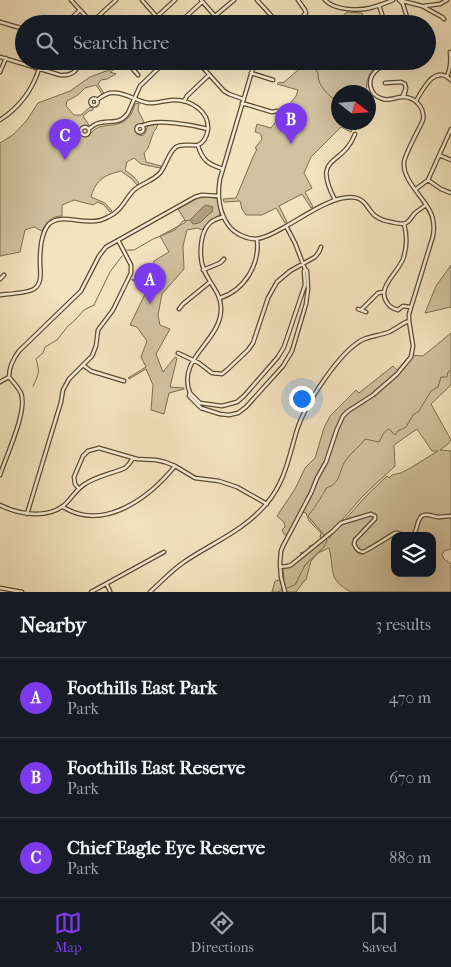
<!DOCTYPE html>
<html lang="en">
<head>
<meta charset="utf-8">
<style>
  :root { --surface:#171b24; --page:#20242c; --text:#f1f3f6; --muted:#9ea1a6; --line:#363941; --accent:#7c3aed }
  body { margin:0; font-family:"IM FELL French Canon",serif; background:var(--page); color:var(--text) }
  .controls { position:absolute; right:15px; bottom:15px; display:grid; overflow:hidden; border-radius:10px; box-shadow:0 5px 20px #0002 }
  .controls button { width:45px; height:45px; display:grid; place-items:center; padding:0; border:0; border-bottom:1px solid var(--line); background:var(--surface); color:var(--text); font:25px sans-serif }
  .compass { position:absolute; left:331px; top:85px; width:45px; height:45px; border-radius:50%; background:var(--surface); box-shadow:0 5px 20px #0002; rotate:107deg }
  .you { position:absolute; left:301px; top:398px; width:18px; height:18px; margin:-12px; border:4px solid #fff; border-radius:50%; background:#1a73e8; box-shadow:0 0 0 8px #1a73e833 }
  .badge { display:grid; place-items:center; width:32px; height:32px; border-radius:50%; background:var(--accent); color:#fff; font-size:16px; font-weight:700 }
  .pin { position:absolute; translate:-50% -41px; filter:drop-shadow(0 1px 2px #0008) }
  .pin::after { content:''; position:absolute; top:26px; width:18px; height:15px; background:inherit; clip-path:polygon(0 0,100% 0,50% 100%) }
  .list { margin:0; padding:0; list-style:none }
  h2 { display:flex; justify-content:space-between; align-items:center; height:65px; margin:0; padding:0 20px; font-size:21px }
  h2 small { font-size:16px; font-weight:400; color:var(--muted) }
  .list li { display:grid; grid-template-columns:32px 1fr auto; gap:15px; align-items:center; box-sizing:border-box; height:80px; padding:0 20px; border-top:1px solid var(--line) }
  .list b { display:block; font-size:19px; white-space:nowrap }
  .list p { margin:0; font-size:16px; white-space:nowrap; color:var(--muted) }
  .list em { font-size:16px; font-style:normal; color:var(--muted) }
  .icon { flex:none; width:28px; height:28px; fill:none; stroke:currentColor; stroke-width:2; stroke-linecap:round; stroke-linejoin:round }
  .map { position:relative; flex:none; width:451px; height:592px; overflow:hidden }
  .search { position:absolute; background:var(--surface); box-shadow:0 5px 20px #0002; left:15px; right:15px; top:15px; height:55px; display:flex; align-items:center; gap:12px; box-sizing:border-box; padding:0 18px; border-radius:28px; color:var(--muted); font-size:19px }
  .sheet { height:305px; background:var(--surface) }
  nav { display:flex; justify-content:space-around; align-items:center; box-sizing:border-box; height:70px; border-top:1px solid var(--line); background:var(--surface); font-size:14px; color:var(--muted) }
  nav a { display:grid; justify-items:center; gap:2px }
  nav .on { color:var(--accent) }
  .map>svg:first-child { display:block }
  .green { fill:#d1c19f; stroke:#7e6d50; fill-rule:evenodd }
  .water { fill:#af9e7e; stroke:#7a694c }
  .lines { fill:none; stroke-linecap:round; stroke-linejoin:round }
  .stream { stroke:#7a694c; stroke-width:1 }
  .street-casing { stroke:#5d4c30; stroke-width:5 }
  .street { stroke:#f7edd5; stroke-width:2.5 }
</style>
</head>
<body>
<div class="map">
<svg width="451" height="592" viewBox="0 0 451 592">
  <rect width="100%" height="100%" fill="#f3e3bf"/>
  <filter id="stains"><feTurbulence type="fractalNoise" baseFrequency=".004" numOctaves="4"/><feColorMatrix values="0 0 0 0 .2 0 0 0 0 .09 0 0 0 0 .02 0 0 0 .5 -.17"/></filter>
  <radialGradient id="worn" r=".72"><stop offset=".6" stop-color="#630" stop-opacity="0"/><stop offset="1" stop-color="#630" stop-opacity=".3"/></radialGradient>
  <path class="green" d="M347,12L362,13L365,24H334Z
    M122,61L124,63L110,72L116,74L107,79L101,80L98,84L104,93L102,94L96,85L85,88L78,95L67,101L66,106L74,115H81L90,107L93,108V110L89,111L83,116L89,125L83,126C79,129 79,132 82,136L86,137L89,136C99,119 116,131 128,118C132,115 133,109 135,104L139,103L138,110L144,122L136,127L135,130L137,134C146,139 145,131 148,126L158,124L156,129L154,131L148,148L144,153L146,162L161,166L160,168L141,164L134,158L127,162L125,170L134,177L139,183L137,185L132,179L121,171C105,175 96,179 91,197L105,203L112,211L110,212L104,205L98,202L93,205L74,200L62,205V216C52,216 46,222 42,231L34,227L25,230L20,252L0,256V143L14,134L27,120L38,103L70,91L90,77L106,71H108Z
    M303,61H396C391,63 385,63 380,65C369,70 365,82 367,92H338V122L346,123L352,131L351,132L341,127L311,157L304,173L312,188L305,192L313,207L311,208L302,194L279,206L287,222L285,223L276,208L262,215H246L242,209L240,201L224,202L223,199L236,198L253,157L257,149L255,148L262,139L261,135L259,133L255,132L257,124L271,128L296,96L298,90L277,84L279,82L283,83L305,64Z
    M207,197L215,198L218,199L220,215L209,221L203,230L197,228L187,230L183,246L184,269L162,294L158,315L160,325L170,329L156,354L163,372L175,357L177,358L170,387L184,388V389L169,393L164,414L151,410L153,385L146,369L129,379L128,378L146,367L141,357L147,341L137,327L130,325L148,288L132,280V279L149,286L154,261L169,252L160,236L186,222L178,209L198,198Z
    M451,265V307L425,313L436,286Z
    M451,333V385L431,404L451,440L448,444L440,450L451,451V549L444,551L442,555L444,559L451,564V592H351C327,579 335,571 329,548L318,553L311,561L306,580L304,581L296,592H272L275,581L284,579L283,569L289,567L304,556L300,553L310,551L311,550L309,546C314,544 319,544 323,541L320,537L321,533L309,521L306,513L300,512L287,536L284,534L282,530L285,527L284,522L277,516L295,489L305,468L315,458L324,428L330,416L356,390L359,393L393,366L397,370L410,355L423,356ZM417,429L432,451H438L412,467L401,473L392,475L389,478L387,476L365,497L329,538L328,536L363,496L395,466L394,445ZM395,536H432V573H395Z"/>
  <path class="water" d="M206,205L213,207L212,212C211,213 209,214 207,216C201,221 203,223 193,224L190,220L203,207Z"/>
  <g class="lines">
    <path class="stream" d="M310,62L318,73C317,86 329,95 338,103
      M127,250H134L153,239L175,230L183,221L190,220
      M33,386C39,374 40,372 36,359L43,353L45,347L57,340L68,326L75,320L84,310L94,305L110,272L122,256
      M325,536L308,516C313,510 316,505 320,499C322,495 325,492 326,488C342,483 338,471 346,460C351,452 360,447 365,439L379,442C382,437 383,431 389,429L395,435L398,431L406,427L413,415L419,411L431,391L438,387L441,377H447L448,372L451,370
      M287,588L295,585L305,565L323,548L327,541L326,539
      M278,592L282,589"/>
    <g class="street-casing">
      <path id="street" d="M71,0L92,23
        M142,0L163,24
        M201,0L222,24
        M257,0L279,24
        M325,0C334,10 358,11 370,8C378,6 386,3 393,0
        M399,0L422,6L442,17L444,19
        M400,1L403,4L409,24
        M379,5L385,24
        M424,6L440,4L447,0
        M215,16L234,0
        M0,22L24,29
        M91,23L116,0
        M65,24L80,10
        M149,24L175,0
        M178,24L202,2
        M295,24L306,13L305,10L298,0
        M0,57L60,75C72,76 76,72 81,61
        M126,61L138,75
        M197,61L224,91L229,94L243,99
        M255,61L220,179C217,195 219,213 229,226C235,234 247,239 256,239C265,238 274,233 281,229C298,220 325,201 343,198C353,196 361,197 367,206C369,209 371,212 374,215C379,219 385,221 391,222C396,223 401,225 406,223C410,221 411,218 414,214C417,211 422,208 426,205
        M0,72L6,58
        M251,73L273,80
        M447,76C451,68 451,61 450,52
        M385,83L401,82L405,84L406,88
        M402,97L406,88L404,97
        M90.5 102a3.5 3.5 0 1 1 7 0a3.5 3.5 0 1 1-7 0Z
        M97,100C101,97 105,94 110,93C123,91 136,101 148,103C156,104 165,100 174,100C191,100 209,111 208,129C207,136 205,142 198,145
        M184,101L187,96L209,75
        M416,101C423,89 435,64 451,80
        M242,103L272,112L277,111
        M0,120C20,107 32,91 39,69
        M136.5 129a3.5 3.5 0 1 1 7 0a3.5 3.5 0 1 1-7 0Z
        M142,126C156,118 192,125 208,129
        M81 131a4 4 0 1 1 8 0a4 4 0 1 1-8 0Z
        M89,129C91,127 94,125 96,124C109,119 119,126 128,113L140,86L166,61
        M198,146C203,161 208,164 223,169
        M439,155L451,160
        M428,180L441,189L451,193
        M416,189L428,180L451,129
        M335,200C311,154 343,167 355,134
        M404,224C407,235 407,248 403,259C398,273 375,288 388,304C391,308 394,309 398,310L403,306L410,307
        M286,226L295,243L305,269L307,271L308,289L306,304L292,351L283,366L246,407L238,413L229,415L220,414L201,408L189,396L190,393L200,403L222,406L237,402L244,396L278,357L284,347L305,285L304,271L305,269
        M203,270L220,263L224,259
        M0,279L4,275
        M0,295C8,294 28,293 34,289C43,283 40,271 40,261C40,250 41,233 49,224C58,215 74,221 86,221C94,222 101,221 108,217C121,212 125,199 134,190C142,183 153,181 160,173C166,166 168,153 176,147C182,143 191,146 198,145
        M220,298C245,290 260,264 257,239
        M179,309L183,304L210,282
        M358,309L366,312
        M361,310L378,293L384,292
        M178,353L199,363L212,373L222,374L227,370L248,350L253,343L268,298L277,282L290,271L315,257L319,252L321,247
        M83,365L91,371L124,381
        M0,382L9,377
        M190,393C176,358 222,341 221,308C221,293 209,283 204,270C199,258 199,233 210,223C213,220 219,218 223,217
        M0,475C6,456 28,411 21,393C18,387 13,382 9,377C9,367 13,359 19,351L81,291L99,256L106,247L195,197L202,195L219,196
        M79,489L75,484L74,477L83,456L88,451L99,448L137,459L156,460L165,462L175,466L195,478L219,481L237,487L267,504
        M0,505C17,514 46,519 63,506C71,500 76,489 85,484C95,477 113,473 125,468L129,464L133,458
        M63,507C104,532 149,498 175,466
        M27,514L61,402L63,390L69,379L92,356L96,346L98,330L113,310L131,273V265L118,240
        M413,536C417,531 416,526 419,520C423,511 431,516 438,517C442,517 447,516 451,516
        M280,567L288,566L291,565L333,531L341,523L371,514L375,516V519L355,540L354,544C356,548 358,552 363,552C365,552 390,536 395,533H398L405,536
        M107,585L110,591
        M0,588L22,592
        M91,592L164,552
        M150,592C161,582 171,571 184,562C212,543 245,530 267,503C285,482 289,456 297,430C305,405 340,350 364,339C372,336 381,335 389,332C396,329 402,323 409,321
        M285,592L281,577L280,563L281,551L283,546L311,493L317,478L326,462L337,429L343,416L348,411L373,395L397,374L411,357L413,346L409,321V314L433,236C434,230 434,225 433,220C430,201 402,183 404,162C405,154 419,129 423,120C425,108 415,96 402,97C396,97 390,101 383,99C368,95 366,78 378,69C384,64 393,64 400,61"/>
    </g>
    <use href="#street" class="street"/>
  </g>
  <rect width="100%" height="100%" filter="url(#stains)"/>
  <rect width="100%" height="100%" fill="url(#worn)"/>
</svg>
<div class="controls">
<button><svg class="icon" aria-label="layers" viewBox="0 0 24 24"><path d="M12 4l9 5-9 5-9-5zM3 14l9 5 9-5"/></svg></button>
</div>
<svg class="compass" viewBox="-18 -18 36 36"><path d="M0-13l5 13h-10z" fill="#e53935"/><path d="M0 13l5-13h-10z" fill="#9ea1a6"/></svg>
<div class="you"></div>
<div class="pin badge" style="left:150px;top:304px">A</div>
<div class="pin badge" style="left:291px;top:144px">B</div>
<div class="pin badge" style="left:65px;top:160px">C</div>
<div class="search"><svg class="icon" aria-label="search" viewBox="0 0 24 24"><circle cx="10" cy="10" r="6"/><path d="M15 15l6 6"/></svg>Search here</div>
</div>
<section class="sheet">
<h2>Nearby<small>3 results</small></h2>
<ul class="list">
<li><span class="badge">A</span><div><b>Foothills East Park</b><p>Park</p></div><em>470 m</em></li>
<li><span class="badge">B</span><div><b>Foothills East Reserve</b><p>Park</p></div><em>670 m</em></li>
<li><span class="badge">C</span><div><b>Chief Eagle Eye Reserve</b><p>Park</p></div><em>880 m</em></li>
</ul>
</section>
<nav>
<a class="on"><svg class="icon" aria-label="map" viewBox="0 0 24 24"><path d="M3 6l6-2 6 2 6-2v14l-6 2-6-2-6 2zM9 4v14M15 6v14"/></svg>Map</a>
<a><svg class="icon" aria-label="directions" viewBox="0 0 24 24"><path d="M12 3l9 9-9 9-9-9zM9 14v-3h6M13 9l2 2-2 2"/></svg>Directions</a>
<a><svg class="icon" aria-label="saved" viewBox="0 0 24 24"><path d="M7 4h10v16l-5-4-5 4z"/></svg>Saved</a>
</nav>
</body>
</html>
